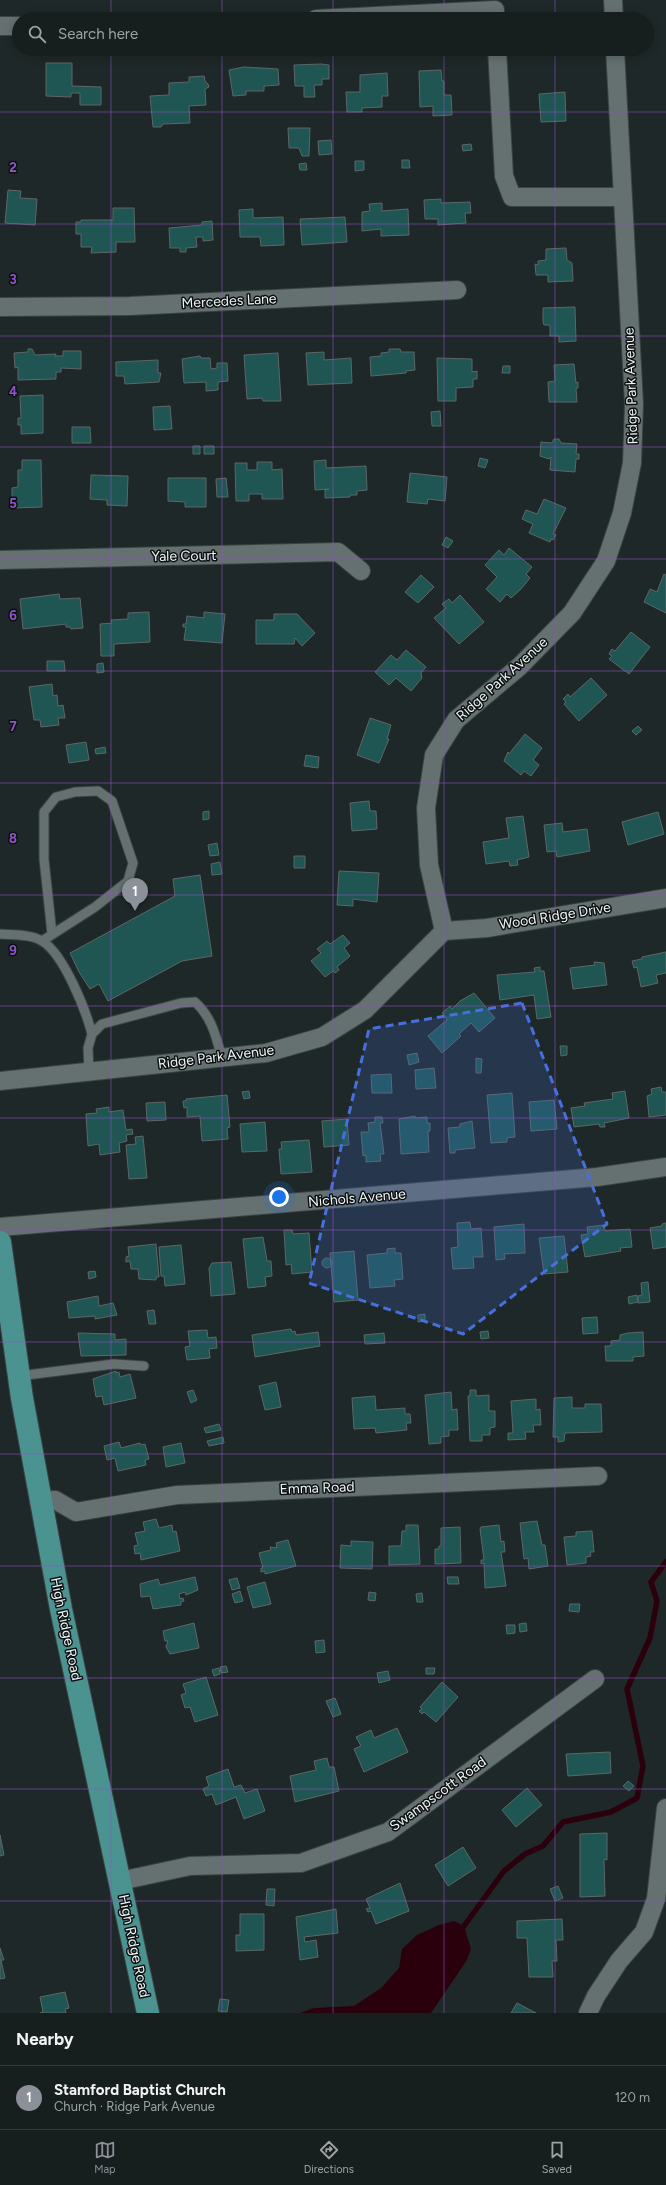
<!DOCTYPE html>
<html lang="en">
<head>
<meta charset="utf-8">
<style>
  :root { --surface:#171e1e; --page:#242b2b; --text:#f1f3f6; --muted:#9ea2a4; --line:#363c3c; --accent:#8c9099 }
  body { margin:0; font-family:Figtree,sans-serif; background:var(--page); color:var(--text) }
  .you { position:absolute; left:279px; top:1197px; width:14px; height:14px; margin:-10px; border:3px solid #fff; border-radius:50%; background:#1a73e8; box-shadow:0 0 0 6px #1a73e833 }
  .badge { display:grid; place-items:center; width:26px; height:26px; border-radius:50%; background:var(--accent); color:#fff; font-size:13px; font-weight:700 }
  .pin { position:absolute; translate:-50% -33px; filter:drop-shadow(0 1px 2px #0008) }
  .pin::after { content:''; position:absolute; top:21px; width:14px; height:12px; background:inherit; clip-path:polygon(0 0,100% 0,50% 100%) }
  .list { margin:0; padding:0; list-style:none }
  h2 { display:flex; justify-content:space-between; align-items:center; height:52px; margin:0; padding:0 16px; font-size:17px }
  h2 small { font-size:13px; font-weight:400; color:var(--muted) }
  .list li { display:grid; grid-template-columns:26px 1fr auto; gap:12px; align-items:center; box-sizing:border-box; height:64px; padding:0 16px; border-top:1px solid var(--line) }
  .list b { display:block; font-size:15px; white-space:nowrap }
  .list p { margin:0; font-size:13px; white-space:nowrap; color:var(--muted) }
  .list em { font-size:13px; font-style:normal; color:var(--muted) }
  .icon { flex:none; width:22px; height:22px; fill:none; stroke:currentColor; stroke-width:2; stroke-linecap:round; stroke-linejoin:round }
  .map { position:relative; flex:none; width:666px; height:2013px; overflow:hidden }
  .search { position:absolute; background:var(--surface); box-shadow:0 2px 10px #0003; left:12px; right:12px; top:12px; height:44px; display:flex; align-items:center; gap:10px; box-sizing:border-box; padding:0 14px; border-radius:22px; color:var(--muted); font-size:15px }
  .sheet { height:116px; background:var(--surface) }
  nav { display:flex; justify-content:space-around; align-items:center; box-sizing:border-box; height:56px; border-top:1px solid var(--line); background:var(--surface); font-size:11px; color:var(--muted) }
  nav a { display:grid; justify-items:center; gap:2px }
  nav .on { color:var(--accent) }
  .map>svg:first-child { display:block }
  .water { fill:#2a000c }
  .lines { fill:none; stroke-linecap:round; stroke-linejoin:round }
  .stream { stroke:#2a000c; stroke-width:5.5 }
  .building { fill:#1f5553; stroke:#5c6766 }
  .lane-casing { stroke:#3b4343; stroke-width:11 }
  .street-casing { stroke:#3b4343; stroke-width:20 }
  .primary-casing { stroke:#3b4343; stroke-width:24 }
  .lane { stroke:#657070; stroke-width:9 }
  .street { stroke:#657070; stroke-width:18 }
  .primary { stroke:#4b9391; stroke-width:22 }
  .marked { fill:#4770de; fill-opacity:0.2; stroke:#4770de; stroke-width:3; stroke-dasharray:8 5; stroke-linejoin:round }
  .grid { fill:none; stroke:#9254ca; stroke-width:1; stroke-opacity:0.55 }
  .labels { text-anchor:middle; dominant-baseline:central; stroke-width:3; stroke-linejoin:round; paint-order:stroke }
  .street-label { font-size:14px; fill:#eff6f5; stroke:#0c1010 }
  .grid-label { font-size:13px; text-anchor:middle; font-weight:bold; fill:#9254ca; stroke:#0c1010; stroke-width:3; stroke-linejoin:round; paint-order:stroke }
</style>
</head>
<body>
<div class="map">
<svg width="666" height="2013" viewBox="0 0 666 2013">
  <rect width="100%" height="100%" fill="#1f2828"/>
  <path class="water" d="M454,1921L464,1926L471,1949L467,1960L431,2013H300L314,2008L354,2006L381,1988L399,1968L402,1949L417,1935L439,1925Z"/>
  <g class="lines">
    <path class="stream" d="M464,1926L504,1871L525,1854L543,1846L563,1822L611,1812L637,1798L643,1766L627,1689L650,1638L657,1601L651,1582L666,1562"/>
  </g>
  <path class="building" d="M46,63H72V86L101,87V105H80V93H71V97L46,96Z
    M321,64L329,65V79H322V85H314L315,97H304V86H295L294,65Z
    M244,67L278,69L279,85L264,86V91H246V95L233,96L229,70Z
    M441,70L442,81H444V95H451L452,115L433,116V106L420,107L419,71Z
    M387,73L388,96H382V107L362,108V112H347L346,92H360V75Z
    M204,76L205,81L208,84L209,87L205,89L206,105L189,106L190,123L163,124L161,127H153L150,96L169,95V83L189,82V77Z
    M565,92L566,121L541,122L539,94Z
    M288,128H310L309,156H302L299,148H289Z
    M331,140L332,154L319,155L318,141Z
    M471,144L472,150L463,151L462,145Z
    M402,160H409L410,168H402Z
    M355,161H364V170L355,171Z
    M306,163L307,170H300L299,164Z
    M8,190L21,191L20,198L37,199L35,225L5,223Z
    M441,199V203L470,202L471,213H465L466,223L438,225V219H425L424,200Z
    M382,203V211L408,209L409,235L381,236V229L362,231V212L370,211L369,204Z
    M113,208H134L135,242H116V252L91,253L92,247H81V234H76V222H81V220H113Z
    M253,209V218L283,217L284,245L261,246L260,237H240L239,210Z
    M345,217L347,242L302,245L300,219Z
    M212,221L213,240L203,241V237H196L197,247L186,248V252H180V248H170L169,228L202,225V222Z
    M566,248L567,260L572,263L573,281L548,282V275H536L535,264L538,265V261L546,260V249Z
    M575,307L576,341L559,342V336H550V325H544L543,322V308Z
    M28,349H32L35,355L56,354L55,356H63V351H81V369L61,368V372H56V379L18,380V367L15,368L14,353L28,352Z
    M389,349H400L401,352H414L415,370L406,371V373L371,376L370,357L381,356V353L389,352Z
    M324,352V360L351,358L352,383L308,385L306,353Z
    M278,353L281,401H263L262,398L247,399L244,355Z
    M200,356L201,358H210L211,369L217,368V363H227L228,381L218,382V390L206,391V382L184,383L182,359Z
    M437,358L472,359V372L477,371V379H473V387L456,388V401H438Z
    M158,360V373H161L159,382L125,384L124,376H116V362Z
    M574,364L576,383L578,382V388H576L577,402H549L548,382L555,381L554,365Z
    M503,366H510V373H502Z
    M43,395V433L21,434V425H18V418H21L20,396Z
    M170,406L172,429L154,430L153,407Z
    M440,411L441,426H432L431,412Z
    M72,427H90L91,443H72Z
    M554,439H559L561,443L577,444L576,454H579V459H576L575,472L550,470L551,457L549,459L540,456L541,442L552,443Z
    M193,446H200V454H193Z
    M204,446H214V454H204Z
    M480,458L488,460L485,468L478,466Z
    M22,460H41L42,507L12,508V488L18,487V470H22Z
    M326,460V468L366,466L367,490L357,491V495H350V497L325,498V490L329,489L315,490L314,461Z
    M257,462H272V470L282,469L283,499H262V494H249V501H236L235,463H247V470H257Z
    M410,473L447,477L445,501L428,499L427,504L407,502Z
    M91,475L128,476L127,506L107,505V500L90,499Z
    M168,478H206V507H185V502L168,501Z
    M226,478L228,497H217L216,479Z
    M544,499L566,508L553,534L556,535L553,540L551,539L550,542L529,533L533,524L522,519L526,510L537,514Z
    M446,537L453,541L448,548L442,545Z
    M509,548L532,567L526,574L530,578L521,589L511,598L507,594L500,602L486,589L497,577L485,565L499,550L504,555Z
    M664,574L666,575V613L644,602L650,589L657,592Z
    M421,575L434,587L418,603L405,592Z
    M59,594L60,599L80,598L83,628L71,629L70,627H66V624L23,629L20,599Z
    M460,595L484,622L459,644L434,618L446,608L442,604L449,599L452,603Z
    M149,612L150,642L114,644V656H101L100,624L112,623L111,620L128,619V613Z
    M204,612L225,614L222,643L184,640L186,627H183V624H186L187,616L204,618Z
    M274,614H297L315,633L302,646L295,638L294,644H256V620H274Z
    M631,632L650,647L629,674L609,659L612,656L609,654L612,649L615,651Z
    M406,650L426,667L421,673L422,678L411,691L396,678L389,685L375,672L391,655L397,660Z
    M47,661H64L65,671H47Z
    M103,663L104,672L97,673V664Z
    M591,678L607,695L579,721L564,704L566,702L563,699L568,694L570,697Z
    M52,684L53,696L57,695L58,706L63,705L65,718H58L59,725L41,727L40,720H34L29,687Z
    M370,718L391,725L387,739H389L379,763L357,755Z
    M638,726L642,730L636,735L632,731Z
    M525,734L542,748L533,760L539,765L531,776L524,771L521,775L504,761L508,752L509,754Z
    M86,742L89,760L69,763L66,745Z
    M105,747L106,753L96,754L95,749Z
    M306,755L319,757L318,768L304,766Z
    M369,801L370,811H376L377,829L352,831L350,803Z
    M209,811V819L203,820V812Z
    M658,812L664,834L628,845L622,822Z
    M523,816L529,857L517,860L518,865L510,866L509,861L486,864L483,842L509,838L506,818Z
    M562,823L563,832L587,829L590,851L557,857L556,851L547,852L544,825Z
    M217,843L219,855L210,856L208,845Z
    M294,856H305V868H294Z
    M220,862L222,874L212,875L211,864Z
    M339,871L379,873L377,902L353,899V906L337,905Z
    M200,875L212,956L182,961L108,1001L99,984L90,989L79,972L70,953L175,896L173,879Z
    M343,935L350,943L344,948L350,956L337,967L339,970L335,973L333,971L325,977L311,961L321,953L317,949L327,941L330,944Z
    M666,952V973L656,975L658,983L641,987L637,967L634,968L632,961L642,959V957Z
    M594,962L604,963L607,985L573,989L570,968L595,965Z
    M540,967V971H544L551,1017L537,1019L534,995L500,1000L497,975L535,972L534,968Z
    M474,993L495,1018L479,1032L471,1023L459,1034L461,1036L442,1053L428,1036L447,1020L442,1013L450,1006L452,1009L460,1001Z
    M560,1046H567V1055L561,1056Z
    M417,1053L419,1062L409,1065L407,1055Z
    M476,1058L482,1059L481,1073H476Z
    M434,1068L436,1088L416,1089L415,1070Z
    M391,1074L392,1093H372L371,1075Z
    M661,1087L662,1092H666V1115L649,1117L647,1096L652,1094L651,1089Z
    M249,1091L250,1098L244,1099L242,1092Z
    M625,1091L629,1118L604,1123L605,1127H600L599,1124L574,1127L571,1108L585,1106L584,1103L613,1099L612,1093Z
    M512,1093L515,1137L507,1138V1142L491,1143L487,1095Z
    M227,1095L230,1127L227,1128L228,1139L202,1141L200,1116L187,1117V1107L184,1108L183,1101H186V1099Z
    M554,1100L557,1129L531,1131L529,1102Z
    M165,1102L166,1120L147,1121L146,1103Z
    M109,1107V1112L123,1110L126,1130L132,1129L133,1134L126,1135L127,1141L119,1143L120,1152L100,1155L99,1144L88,1146L86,1114L97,1113L96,1109Z
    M415,1116V1118L427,1117V1123H430V1131H428L429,1152L401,1154L399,1119Z
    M375,1117H382L383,1123H380L384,1154H380L381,1161L366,1162V1155L363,1156L361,1132H369L368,1123L375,1122Z
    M347,1119L349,1145L324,1147L322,1121Z
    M472,1121L475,1148L455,1150V1153H450L448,1128L460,1127V1124Z
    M265,1122L267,1151L242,1152L240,1124Z
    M143,1136L147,1178L129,1179L126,1145L136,1144L135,1137Z
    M309,1140L312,1172L281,1174L279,1149H282L281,1142Z
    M470,1222L471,1229L481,1228L483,1257H473L474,1268L453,1269L451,1248L458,1247L457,1223Z
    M666,1223V1247L653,1249L650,1228L662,1226V1224Z
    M524,1224L525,1253L504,1254L505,1259L496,1260L494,1227Z
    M604,1225L605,1231L630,1229L632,1247L620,1248L621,1251L585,1257L581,1235L588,1234L587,1227Z
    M284,1230H292L293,1234L309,1233L312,1272L292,1274L291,1264L286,1265Z
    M564,1236L568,1272L544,1274L539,1238Z
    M263,1237L267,1261H271L272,1276L265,1277L266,1286L248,1288L243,1239Z
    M156,1244L159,1277H156V1280L139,1279L138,1269H131L130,1261L126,1262V1257L129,1256L128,1247Z
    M181,1245L185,1284L165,1286L164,1276H161L159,1247Z
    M395,1248V1253H401L403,1279L394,1280L395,1286L370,1288L367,1255L387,1253V1249Z
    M354,1251L358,1300L334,1302L330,1253Z
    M322 1263a5 5 0 1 1 10 0a5 5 0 1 1-10 0Z
    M231,1262L235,1294L211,1296L209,1268L212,1263Z
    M95,1271L96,1277L89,1279L88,1272Z
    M648,1282L650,1302L638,1303V1296L642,1295L641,1283Z
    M637,1295L638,1302L629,1304L628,1297Z
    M98,1296L99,1306L113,1303L117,1315L95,1319V1316L69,1318L67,1302Z
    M154,1310L156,1324H149L147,1311Z
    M425,1314V1321L418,1322V1315Z
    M597,1317L598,1333L583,1334L582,1318Z
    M291,1329L292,1332L295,1331L296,1335L318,1332L320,1346L255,1357L252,1335Z
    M207,1330L208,1338L216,1337L217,1348L209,1349L210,1358L187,1360L185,1347L190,1346L188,1331Z
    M488,1331L489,1338L481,1339L480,1332Z
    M643,1332L644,1356L633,1357V1361H606L605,1346H611V1341L620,1340V1335L628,1333Z
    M78,1333L115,1334V1340L126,1339V1355L81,1356Z
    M384,1333L385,1343L365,1344L364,1335Z
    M116,1371V1373L119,1372L120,1377L130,1374L136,1398L104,1405L102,1396L96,1397L93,1379Z
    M276,1382L281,1407L265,1410L259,1386Z
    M193,1390L197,1400L191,1403L187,1392Z
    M470,1390H476V1396L489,1395V1411H495V1427L490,1428V1435H482V1441H470L468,1396H470Z
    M451,1392L452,1410L457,1409L458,1430H449V1436L441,1437V1443L429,1444L425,1395Z
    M375,1396L376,1410L405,1408V1414H410L411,1423H406L407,1430L376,1433L375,1428L354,1429L352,1398Z
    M572,1397V1408H585V1404H601L602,1432L565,1433L564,1441L558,1442V1437H553L554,1398Z
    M536,1399V1410L540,1409L541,1425H533L534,1432H525L526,1439L508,1440V1433H513L511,1401Z
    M219,1424L221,1430L206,1433L204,1428Z
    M223,1437L224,1443L209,1446L207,1441Z
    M119,1442L121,1448L140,1443L141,1445L145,1444L149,1459L145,1460L146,1465L118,1471L115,1458L107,1460L104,1446Z
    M181,1443L185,1463L166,1467L163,1447Z
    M156,1519L159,1528L172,1525L173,1532L176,1531L180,1551L141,1560L140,1553L135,1554L134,1546L138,1545L135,1533L145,1531L143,1522Z
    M537,1521L542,1545H545L548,1566L529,1569L528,1558L524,1559L520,1523Z
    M406,1525H418L420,1564L389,1565V1546H401L402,1531H406Z
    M499,1525L501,1542L504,1541L505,1552H501L506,1586L485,1588L484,1563L481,1564V1560H484L480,1529L481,1527Z
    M460,1527L461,1563L435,1564V1549H439V1546H441V1528Z
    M592,1531L594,1552H590L591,1556L586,1557V1563L567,1565L564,1537L576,1536V1532Z
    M288,1540L296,1566L265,1574V1571L261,1572V1568H263L259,1553L271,1550L270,1547L277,1548L276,1543Z
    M351,1541L373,1542L372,1569L340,1568L341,1545L351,1546Z
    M195,1577L198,1590L186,1595L185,1592L179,1594L180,1599L183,1598L184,1601L181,1602V1605L153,1609L150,1596L141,1597L140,1584L158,1579L160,1585Z
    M447,1577H458L459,1584H448Z
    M237,1578L240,1588L232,1590L229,1580Z
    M265,1582L271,1604L253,1608L247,1587Z
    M240,1591L243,1601L235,1603L232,1594Z
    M369,1592L376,1593L375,1601L368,1600Z
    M422,1593L423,1602H417L416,1594Z
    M570,1604H580L579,1612L569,1611Z
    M194,1623L199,1648L170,1654L166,1647L168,1641H165L163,1631Z
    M526,1623L527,1631L520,1632L519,1624Z
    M506,1625H515V1633L507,1634Z
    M324,1640L325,1652L316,1653L315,1641Z
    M226,1666L228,1672L221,1673L220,1667Z
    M219,1668L220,1674L214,1676L212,1670Z
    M426,1668H435L434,1674H426Z
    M388,1671L390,1680L379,1683L377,1673Z
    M206,1677L218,1715L195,1722L190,1707L185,1708L181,1695L186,1693L183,1684Z
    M442,1682L458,1697L436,1722L424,1712L422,1714L419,1711L422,1709L420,1707Z
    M335,1698L341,1714L333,1717L326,1701Z
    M397,1728L408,1752L364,1772L354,1749L361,1746L356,1737L371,1730L374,1738Z
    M610,1752L611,1773L568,1776L566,1754Z
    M327,1758L329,1767H334L339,1791L295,1802L290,1776L316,1770L314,1761Z
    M228,1769L234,1787L241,1785L245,1793L257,1789L265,1811L244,1819L236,1797L216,1805L212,1794L206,1796L203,1789L209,1786L206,1777Z
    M628,1781L634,1786L629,1791L623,1786Z
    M527,1788L542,1805L516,1827L502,1810Z
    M607,1833V1860L604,1859L605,1896L580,1897V1834Z
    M0,1835L4,1855L0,1856Z
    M463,1847L476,1868L448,1886L435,1865Z
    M400,1883L409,1911L376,1924L371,1911L368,1912L366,1909L370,1908L366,1899Z
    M558,1886L563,1898L555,1901L550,1889Z
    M267,1889H275L274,1906L266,1905Z
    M336,1909L338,1933L304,1937L305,1942L316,1940L318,1957L300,1960L296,1917Z
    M240,1914H264V1950L236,1951V1935H240Z
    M562,1919L563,1940H556L557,1961H552L553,1977H529L527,1938H517V1921Z
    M0,1948L4,1960H1L5,1978L0,1979Z
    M65,1992L69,2008L65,2009L66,2013H40L43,2012L40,1997Z
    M220,1999L229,2000L227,2012L218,2011Z
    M517,2003L536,2013H511Z"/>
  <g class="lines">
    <g class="lane-casing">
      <path id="lane" d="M0,934C13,935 31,934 42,941C64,954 86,1011 92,1034
        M42,941L95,907L128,881L133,863L112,801L98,791L75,792L56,797L44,812V859L52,934
        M89,1071L88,1048L92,1034L102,1024L181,1003L195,1002C212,1017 216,1037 222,1058
        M19,1376L114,1364L144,1366"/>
    </g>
    <g class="street-casing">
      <path id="street" d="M613,0L614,19
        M316,19L495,10V19
        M0,26H19
        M497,49L504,176L512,197H622
        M0,307L130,306L457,290
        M0,560L338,552L361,571
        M444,931L429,865L426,808L434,755L456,720L520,666L572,613L606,561L622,513L632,463L634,404L615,49
        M444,931L487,928L666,898
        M0,1081L266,1053L322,1037L365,1010L444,931
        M0,1227L597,1177L666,1167
        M41,1501L55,1500L76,1512L177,1495L598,1476
        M120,1881L190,1866L301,1863L388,1832L595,1679
        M588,2013L596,1996L619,1961L644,1932L656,1899L666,1808"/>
    </g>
    <g class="primary-casing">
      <path id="primary" d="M0,1242L22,1398L61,1609L148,2013"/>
    </g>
    <use href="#lane" class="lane"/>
    <use href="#street" class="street"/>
    <use href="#primary" class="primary"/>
  </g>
  <path class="marked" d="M522,1003L607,1224L463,1334L309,1283L369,1029Z"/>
  <path class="grid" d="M111,0V19M222,0V19M333,0V19M444,0V19M555,0V19M111,49V2013M222,49V2013M333,49V2013M444,49V2013M555,49V2013M0,112H666M0,224H666M0,336H666M0,447H666M0,559H666M0,671H666M0,783H666M0,895H666M0,1006H666M0,1118H666M0,1230H666M0,1342H666M0,1454H666M0,1566H666M0,1678H666M0,1789H666M0,1901H666"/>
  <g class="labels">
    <g class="street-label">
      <text transform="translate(229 301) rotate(-3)">Mercedes Lane</text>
      <text transform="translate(631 386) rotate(-92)">Ridge Park Avenue</text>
      <text transform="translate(184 556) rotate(-1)">Yale Court</text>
      <text transform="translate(502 679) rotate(-42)">Ridge Park Avenue</text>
      <text transform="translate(555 916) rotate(-9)">Wood Ridge Drive</text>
      <text transform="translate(216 1057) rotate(-7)">Ridge Park Avenue</text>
      <text transform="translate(357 1198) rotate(-5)">Nichols Avenue</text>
      <text transform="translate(317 1488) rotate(-2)">Emma Road</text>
      <text transform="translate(66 1629) rotate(78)">High Ridge Road</text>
      <text transform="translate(438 1794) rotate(-36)">Swampscott Road</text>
      <text transform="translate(134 1946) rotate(78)">High Ridge Road</text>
    </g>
  </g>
  <g class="grid-label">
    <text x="13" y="172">2</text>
    <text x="13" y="284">3</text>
    <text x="13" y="396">4</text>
    <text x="13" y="508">5</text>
    <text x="13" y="620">6</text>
    <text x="13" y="731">7</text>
    <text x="13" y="843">8</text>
    <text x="13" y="955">9</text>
  </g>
</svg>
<div class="you"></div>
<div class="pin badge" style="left:135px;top:911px">1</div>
<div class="search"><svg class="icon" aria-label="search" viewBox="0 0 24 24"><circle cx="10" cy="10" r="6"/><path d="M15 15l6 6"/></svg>Search here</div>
</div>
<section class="sheet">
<h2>Nearby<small></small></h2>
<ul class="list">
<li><span class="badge">1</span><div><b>Stamford Baptist Church</b><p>Church · Ridge Park Avenue</p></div><em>120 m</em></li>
</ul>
</section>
<nav>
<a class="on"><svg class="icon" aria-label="map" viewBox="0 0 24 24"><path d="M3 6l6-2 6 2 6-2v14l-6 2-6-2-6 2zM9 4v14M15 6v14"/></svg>Map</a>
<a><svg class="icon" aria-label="directions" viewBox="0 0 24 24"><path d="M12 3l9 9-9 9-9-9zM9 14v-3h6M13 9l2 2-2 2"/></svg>Directions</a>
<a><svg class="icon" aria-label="saved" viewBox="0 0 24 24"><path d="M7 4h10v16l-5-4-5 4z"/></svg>Saved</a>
</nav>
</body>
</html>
